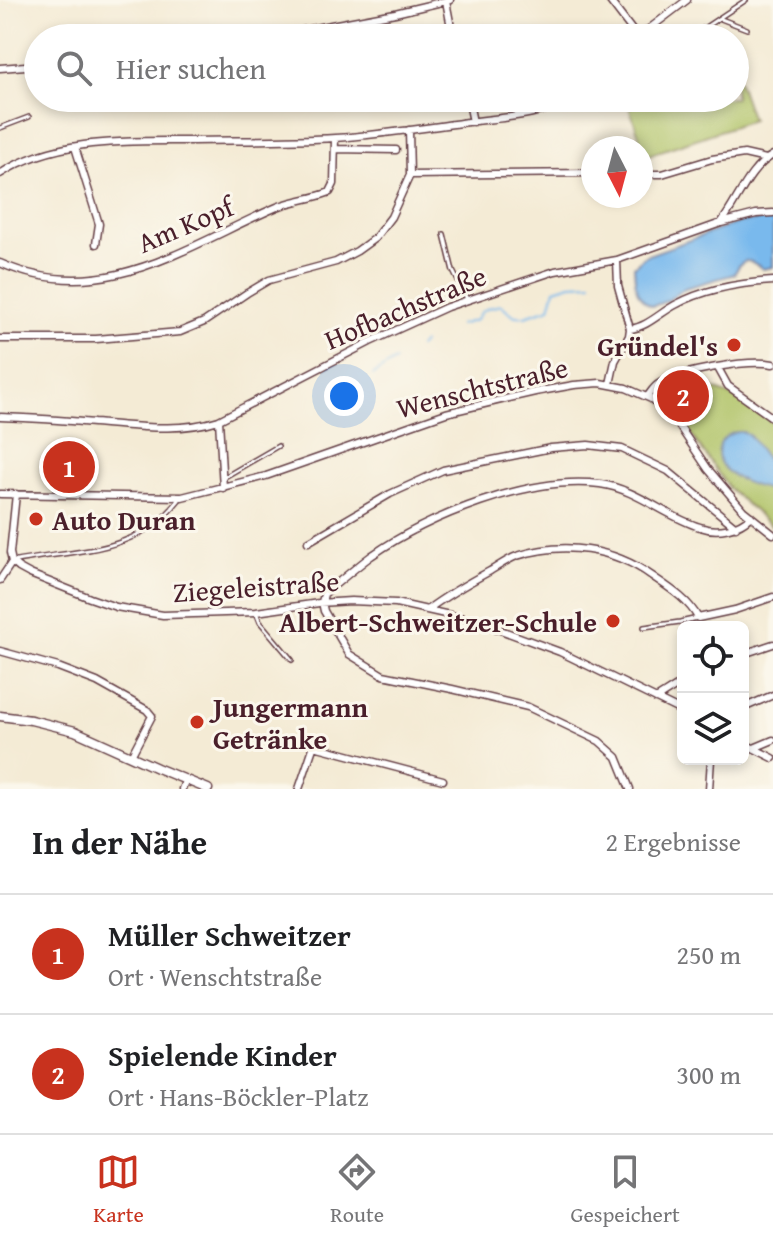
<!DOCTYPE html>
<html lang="de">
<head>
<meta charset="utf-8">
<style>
  :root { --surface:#fff; --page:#f6f6f6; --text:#202124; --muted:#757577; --line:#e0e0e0; --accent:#c8321e }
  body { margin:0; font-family:"Gentium Book Plus",serif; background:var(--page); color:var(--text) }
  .controls { position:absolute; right:24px; bottom:24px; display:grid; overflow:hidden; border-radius:12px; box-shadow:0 4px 12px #0003 }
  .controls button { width:72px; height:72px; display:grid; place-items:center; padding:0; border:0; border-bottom:2px solid var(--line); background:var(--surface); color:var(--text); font:40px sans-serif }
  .compass { position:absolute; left:581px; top:136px; width:72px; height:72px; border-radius:50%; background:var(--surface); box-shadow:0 4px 12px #0003; rotate:174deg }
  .you { position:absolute; left:344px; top:396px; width:28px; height:28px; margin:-20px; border:6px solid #fff; border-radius:50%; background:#1a73e8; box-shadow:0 0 0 12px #1a73e833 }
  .badge { display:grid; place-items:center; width:52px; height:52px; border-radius:50%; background:var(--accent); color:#fff; font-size:26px; font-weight:700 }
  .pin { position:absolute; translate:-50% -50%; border:4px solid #fff; box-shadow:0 2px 8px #0006 }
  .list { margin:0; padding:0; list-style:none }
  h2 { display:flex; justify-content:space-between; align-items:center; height:104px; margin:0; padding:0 32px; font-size:34px }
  h2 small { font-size:26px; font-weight:400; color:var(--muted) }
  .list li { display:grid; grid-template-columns:52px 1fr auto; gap:24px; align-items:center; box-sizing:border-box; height:120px; padding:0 32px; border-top:2px solid var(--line) }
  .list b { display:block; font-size:30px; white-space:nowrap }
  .list p { margin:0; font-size:26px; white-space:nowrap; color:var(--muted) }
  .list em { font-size:26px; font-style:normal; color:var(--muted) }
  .icon { flex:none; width:44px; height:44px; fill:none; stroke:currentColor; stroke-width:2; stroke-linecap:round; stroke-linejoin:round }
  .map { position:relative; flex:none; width:773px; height:789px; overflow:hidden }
  .search { position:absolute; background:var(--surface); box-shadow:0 4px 12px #0003; left:24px; right:24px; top:24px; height:88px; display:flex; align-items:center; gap:20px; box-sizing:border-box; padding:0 28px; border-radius:44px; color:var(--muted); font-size:30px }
  .sheet { height:344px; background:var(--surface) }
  nav { display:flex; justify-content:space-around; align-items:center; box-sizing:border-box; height:112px; border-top:2px solid var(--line); background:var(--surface); font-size:22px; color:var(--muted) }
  nav a { display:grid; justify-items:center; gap:4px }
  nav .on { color:var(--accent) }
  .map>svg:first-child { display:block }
  .green { fill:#b0c367; stroke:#7d7149; stroke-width:2 }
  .water { fill:#79b9ed; stroke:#626c8c; stroke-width:2 }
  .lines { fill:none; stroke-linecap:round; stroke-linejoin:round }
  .stream { stroke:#79b9ed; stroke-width:2 }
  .service-casing { stroke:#643e44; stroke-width:6 }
  .minor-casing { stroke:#643e44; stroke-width:9 }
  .tertiary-casing { stroke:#643e44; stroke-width:11 }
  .service { stroke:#fff; stroke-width:3 }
  .minor { stroke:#fff; stroke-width:6 }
  .tertiary { stroke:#fff; stroke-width:8 }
  .poi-dot { fill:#c8321e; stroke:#fbf7ec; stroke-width:3 }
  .labels { text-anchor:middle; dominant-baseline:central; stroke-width:6; stroke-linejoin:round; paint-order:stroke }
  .street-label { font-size:28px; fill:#4a1f2b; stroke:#fbf7ec }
  .poi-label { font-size:28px; font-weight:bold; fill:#4a1f2b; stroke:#fbf7ec; text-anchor:end }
</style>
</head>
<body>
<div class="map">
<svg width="773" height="789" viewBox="0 0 773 789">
  <rect width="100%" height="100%" fill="#fbf7ec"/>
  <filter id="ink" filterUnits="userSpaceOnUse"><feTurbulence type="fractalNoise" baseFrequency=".0125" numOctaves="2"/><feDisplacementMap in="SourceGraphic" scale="16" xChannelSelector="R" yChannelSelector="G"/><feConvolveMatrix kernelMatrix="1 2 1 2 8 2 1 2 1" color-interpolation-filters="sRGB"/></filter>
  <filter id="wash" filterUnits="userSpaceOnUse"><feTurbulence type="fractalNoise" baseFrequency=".006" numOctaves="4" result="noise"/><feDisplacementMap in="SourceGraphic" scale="32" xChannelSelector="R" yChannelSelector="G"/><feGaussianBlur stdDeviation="1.8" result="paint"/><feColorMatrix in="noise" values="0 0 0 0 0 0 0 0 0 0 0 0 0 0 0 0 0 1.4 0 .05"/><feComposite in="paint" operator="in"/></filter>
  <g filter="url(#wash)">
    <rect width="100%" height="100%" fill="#f4ebd5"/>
    <path class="green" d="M735,71L752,120L646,156L626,98H735Z
      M688,379L742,400L773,423V527L730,490L676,413L665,403L661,397L662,390L669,383Z"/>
    <path class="water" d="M773,219V267L763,269C750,259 741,256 735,274L685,288L667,301L653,306C635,299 635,284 634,266L645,256L740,222Z
      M737,432H743L750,436L773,468V490C754,488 712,473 719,448C721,438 728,434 737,432Z"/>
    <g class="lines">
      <path class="stream" d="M459,325L476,320L481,312L488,308L501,305L515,316H525L550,308L555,289L571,284L592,283
        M419,347L423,343
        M373,375L395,361"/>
    </g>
  </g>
  <g filter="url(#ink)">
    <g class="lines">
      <g class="service-casing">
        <path id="service" d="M721,19L747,29
          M315,38L331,27
          M689,38L746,0
          M0,128L29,117
          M444,234L453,271L468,301
          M223,478L278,446
          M12,562C74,549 136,556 179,500
          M256,612L260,622L292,660
          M644,627L680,622L698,618"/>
      </g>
      <g class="minor-casing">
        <path id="minor" d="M609,0L638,38
          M446,1L453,38
          M262,38L395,13L450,0
          M637,38L687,0
          M0,68L38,65
          M468,98L473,122
          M75,147L99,224L96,244
          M335,149L396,150
          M0,174C53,139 122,141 183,141C233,140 284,141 335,138C379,135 424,128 468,122C506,117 538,117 573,98
          M641,174H662L712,159L744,154L766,159
          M410,175L593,173
          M721,223C738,201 748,169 773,155
          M0,263C103,309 186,246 277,207C294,200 313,199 330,192L334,184L335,138
          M630,329C647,327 660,313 675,305C704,289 740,283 773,281
          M0,339H96L180,332L204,322L247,293L269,280L336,262L357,251L375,238L391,217L410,175L409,130
          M718,368L728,386L773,418
          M610,384L615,361L629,336L630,329L618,286L617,260L721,223L756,214L773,213
          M647,397C651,392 654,386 660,383C682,371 749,359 773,364
          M0,417C31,418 63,420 94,423C136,426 178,433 219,420L370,342L447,307L555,271L617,260
          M219,420L223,488
          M0,494L182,497L266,476L446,413L535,392L574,385L600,383L626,388L651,399L671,414L708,469L743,510L773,534
          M308,542L390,494L443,470L551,448L588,445L622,449L668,471L736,527
          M12,562L19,568L30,574L90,598L116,607L163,615L256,612L319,603L351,601L396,603L476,621L560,652L683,712
          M12,562L10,553L16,494
          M0,580L12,562
          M427,610C447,595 468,583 490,571C499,566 508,559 517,556C564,541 613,548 652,576C668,587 689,600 698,618L735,610L773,597
          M0,651L58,667L97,682L147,710L152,716L131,756
          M743,654L773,644
          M656,699L683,682
          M743,708L773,695
          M743,743L773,758
          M314,746L443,780
          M754,748L773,740
          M182,789L185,781
          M299,789L315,742
          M630,789L617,757L599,741L528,707L452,689L383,675L349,654L324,611L322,602L324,594C340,581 355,568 371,556C428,516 530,475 600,484C637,489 666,517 700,527C717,533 738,529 751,516
          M709,789L711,759"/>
      </g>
      <g class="tertiary-casing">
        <path id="tertiary" d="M0,716L31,720L75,731L157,768L208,789"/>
      </g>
      <use href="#service" class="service"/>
      <use href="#minor" class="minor"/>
      <use href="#tertiary" class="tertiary"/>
    </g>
  </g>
  <g class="poi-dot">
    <circle cx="734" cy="345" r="8"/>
    <circle cx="36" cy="519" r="8"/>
    <circle cx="613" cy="621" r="8"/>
    <circle cx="197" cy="722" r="8"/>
  </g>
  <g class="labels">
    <g class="street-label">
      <text transform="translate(185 224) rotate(-23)">Am Kopf</text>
      <text transform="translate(405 307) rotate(-23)">Hofbachstraße</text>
      <text transform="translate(482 387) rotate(-14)">Wenschtstraße</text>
      <text transform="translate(256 586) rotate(-4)">Ziegeleistraße</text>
    </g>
    <g class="poi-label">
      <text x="718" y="345">Gründel's</text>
      <text x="52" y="519" text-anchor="start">Auto Duran</text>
      <text x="597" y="621">Albert-Schweitzer-Schule</text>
      <text x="213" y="706" text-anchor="start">Jungermann<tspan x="213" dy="32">Getränke</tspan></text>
    </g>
  </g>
</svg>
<div class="controls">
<button><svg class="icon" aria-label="locate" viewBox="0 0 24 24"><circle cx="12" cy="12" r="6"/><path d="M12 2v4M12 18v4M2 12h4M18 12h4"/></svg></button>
<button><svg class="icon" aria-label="layers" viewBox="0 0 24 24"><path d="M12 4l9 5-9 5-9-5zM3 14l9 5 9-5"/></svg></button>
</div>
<svg class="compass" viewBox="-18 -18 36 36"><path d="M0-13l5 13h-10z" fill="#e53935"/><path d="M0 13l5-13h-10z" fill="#757577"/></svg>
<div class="you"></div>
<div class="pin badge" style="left:69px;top:467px">1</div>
<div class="pin badge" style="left:683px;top:396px">2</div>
<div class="search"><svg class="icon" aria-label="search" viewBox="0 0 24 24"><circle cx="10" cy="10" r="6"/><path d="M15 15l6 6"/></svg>Hier suchen</div>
</div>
<section class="sheet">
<h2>In der Nähe<small>2 Ergebnisse</small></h2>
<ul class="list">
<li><span class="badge">1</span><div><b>Müller Schweitzer</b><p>Ort · Wenschtstraße</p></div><em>250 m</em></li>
<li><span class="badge">2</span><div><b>Spielende Kinder</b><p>Ort · Hans-Böckler-Platz</p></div><em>300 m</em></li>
</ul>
</section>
<nav>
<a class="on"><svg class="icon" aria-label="map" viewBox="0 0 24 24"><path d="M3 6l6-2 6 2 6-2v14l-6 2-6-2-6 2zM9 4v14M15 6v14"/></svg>Karte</a>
<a><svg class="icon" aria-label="directions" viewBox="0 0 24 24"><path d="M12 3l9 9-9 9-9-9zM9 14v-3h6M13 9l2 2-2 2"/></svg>Route</a>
<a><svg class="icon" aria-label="saved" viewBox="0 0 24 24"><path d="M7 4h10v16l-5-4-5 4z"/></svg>Gespeichert</a>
</nav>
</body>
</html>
